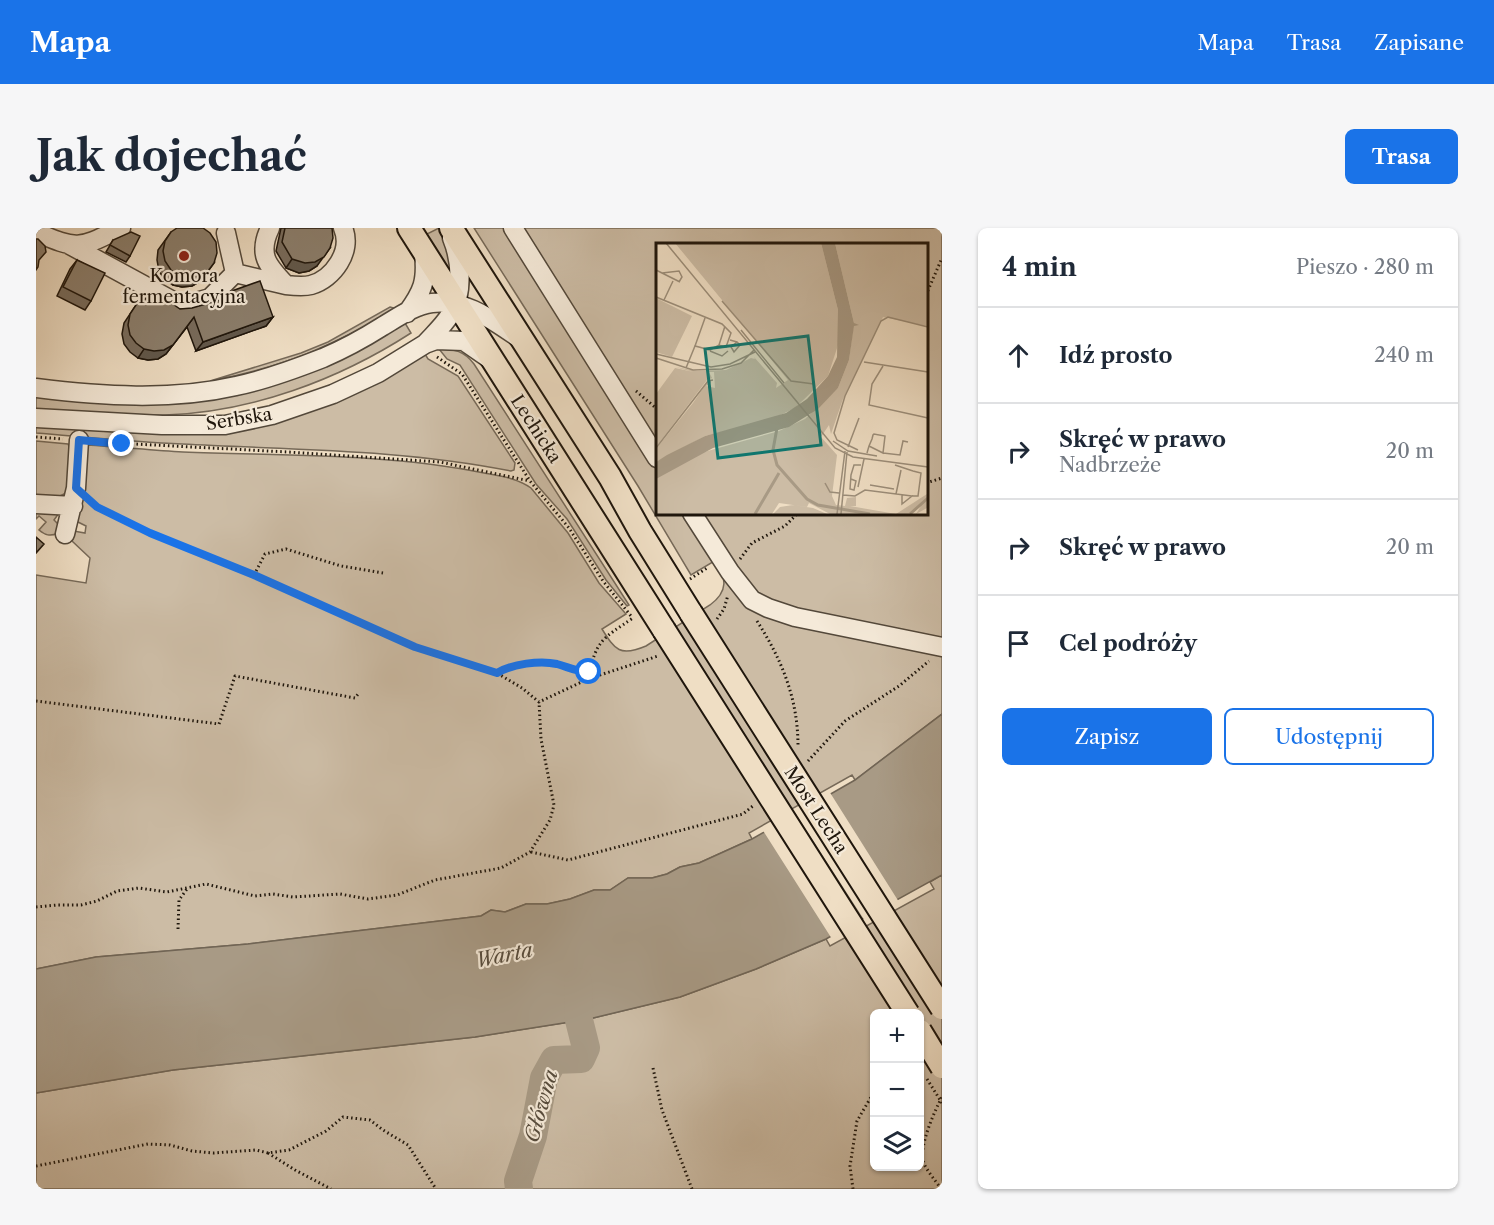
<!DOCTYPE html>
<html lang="pl">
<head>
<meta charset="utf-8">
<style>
  :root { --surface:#fff; --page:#f6f6f7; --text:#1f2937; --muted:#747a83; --line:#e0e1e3; --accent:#1a73e8 }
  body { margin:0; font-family:"Libre Caslon Text",serif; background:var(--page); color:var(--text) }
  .controls { position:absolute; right:18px; bottom:18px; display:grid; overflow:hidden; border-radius:9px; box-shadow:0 2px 4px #0004 }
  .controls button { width:54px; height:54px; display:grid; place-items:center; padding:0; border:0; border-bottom:2px solid var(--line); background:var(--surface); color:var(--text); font:30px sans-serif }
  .stop { position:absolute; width:18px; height:18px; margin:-14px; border:4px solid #1a73e8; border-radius:50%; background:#fff }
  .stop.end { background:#1a73e8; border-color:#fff; box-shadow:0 2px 6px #0008 }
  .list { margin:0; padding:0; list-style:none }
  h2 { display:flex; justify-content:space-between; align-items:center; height:78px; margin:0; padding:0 24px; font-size:26px }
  h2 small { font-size:20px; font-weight:400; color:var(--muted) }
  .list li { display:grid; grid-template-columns:39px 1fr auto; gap:18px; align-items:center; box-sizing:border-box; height:96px; padding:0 24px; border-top:2px solid var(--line) }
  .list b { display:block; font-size:22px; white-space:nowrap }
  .list p { margin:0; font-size:20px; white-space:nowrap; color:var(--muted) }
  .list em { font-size:20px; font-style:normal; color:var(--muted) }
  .actions { display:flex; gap:12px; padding:18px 24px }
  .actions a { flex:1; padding:14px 0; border:2px solid var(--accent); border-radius:9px; text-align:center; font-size:21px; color:var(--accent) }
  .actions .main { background:var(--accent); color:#fff }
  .icon { flex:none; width:33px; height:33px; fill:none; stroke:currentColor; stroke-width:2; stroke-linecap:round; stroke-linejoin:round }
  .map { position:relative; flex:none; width:906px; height:961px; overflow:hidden; border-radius:9px }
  header { display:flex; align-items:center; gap:36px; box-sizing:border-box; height:84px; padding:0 30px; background:var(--accent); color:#fff }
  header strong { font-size:28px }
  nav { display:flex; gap:33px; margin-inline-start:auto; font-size:21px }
  .intro { display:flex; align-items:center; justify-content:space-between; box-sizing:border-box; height:144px; padding:0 36px }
  h1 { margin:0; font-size:42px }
  .button { padding:15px 27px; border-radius:9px; background:var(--accent); color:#fff; font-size:21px; font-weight:700 }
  main { display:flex; gap:36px; padding:0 36px }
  aside { flex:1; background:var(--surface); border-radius:9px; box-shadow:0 2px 4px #0004 }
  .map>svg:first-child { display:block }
  .green { fill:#ccbca5; stroke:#766958; stroke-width:1.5; fill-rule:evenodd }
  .water { fill:#a89a85; stroke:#716555; stroke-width:1.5 }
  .pier { fill:#efdec4 }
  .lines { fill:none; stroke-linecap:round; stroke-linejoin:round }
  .river { stroke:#a89a85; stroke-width:28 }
  .minor-casing { stroke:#53483a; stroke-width:21 }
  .major-casing { stroke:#1f160c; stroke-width:26 }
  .path { stroke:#1f160c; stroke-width:3; stroke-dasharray:1.5 3; stroke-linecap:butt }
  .minor { stroke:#f5ead9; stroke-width:18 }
  .major { stroke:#efdec4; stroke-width:22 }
  .major-bridge-casing { stroke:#1f160c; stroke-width:26; stroke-linecap:butt }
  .path-bridge { stroke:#1f160c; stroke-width:3; stroke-dasharray:1.5 3; stroke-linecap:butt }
  .major-bridge { stroke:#efdec4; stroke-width:22 }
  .wall { fill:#786c5d; stroke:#1f160c; stroke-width:1.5 }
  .shaded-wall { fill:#61584c; stroke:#1f160c; stroke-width:1.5 }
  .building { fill:#8b7e6c; stroke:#1f160c; stroke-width:1.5 }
  .route { stroke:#1a73e8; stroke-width:8 }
  .poi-dot { fill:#8f2418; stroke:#f5ead9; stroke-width:2 }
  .labels { text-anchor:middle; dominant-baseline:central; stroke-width:4.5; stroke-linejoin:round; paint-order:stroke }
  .poi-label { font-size:18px; fill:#1f160c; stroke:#f5ead9 }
  .street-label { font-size:18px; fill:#1f160c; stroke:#f5ead9 }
  .water-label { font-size:20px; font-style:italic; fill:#564b3c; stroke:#f5ead9 }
  .inset-river { fill:none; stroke:#a89a85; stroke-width:3 }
  .inset-road { fill:none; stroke:#9c8e7a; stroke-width:1.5 }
  .view { fill:#0f766e; fill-opacity:0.15; stroke:#0f766e; stroke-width:3 }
  .inset-edge { fill:none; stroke:#1f160c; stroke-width:3 }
</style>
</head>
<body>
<header>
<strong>Mapa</strong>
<nav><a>Mapa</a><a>Trasa</a><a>Zapisane</a></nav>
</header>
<div class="intro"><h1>Jak dojechać</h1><a class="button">Trasa</a></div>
<main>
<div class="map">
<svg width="906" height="961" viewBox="0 0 906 961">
  <rect width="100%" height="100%" fill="#efdec4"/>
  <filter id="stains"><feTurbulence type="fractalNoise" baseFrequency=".00333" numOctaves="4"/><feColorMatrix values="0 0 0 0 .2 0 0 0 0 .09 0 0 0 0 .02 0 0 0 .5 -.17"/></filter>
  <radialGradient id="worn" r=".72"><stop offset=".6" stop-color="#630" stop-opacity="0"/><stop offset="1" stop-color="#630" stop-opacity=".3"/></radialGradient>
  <path class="green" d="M403,0H405L411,12L415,47L387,8Z
    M438,0H906V486L819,552L816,547L713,605L716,611L663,635L644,639L631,646L616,650H592L574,662H558L534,671L511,676H490L469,684L455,682L445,688L212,716L60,729L0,741V347L50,355L54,330L36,313L38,303L49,305L50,298L40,293L48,267L51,217C83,219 115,222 147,224C246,228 350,225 448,245C464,248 481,250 495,260L532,305L563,355L590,386L566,401C579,422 584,429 610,418L674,377C693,363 690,350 680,332L655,347L602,258ZM621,16H890V285H621Z
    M354,79L361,81C296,118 248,139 174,153L265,125L292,114Z
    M369,95L375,105C302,152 216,184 129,187C86,188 43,184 0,182V169L83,175L324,121Z
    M403,121C419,121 428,123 438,136L593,377L591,378L570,352L531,291L500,256L424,137L411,131Z
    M389,126L392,131L422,148L479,235L478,242L475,243C366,221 256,222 146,216C97,214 49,209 0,205V199L137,206H183Z
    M0,213L32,216L35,223L32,264L20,270L0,269Z
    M0,281L23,285L18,292L23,297L22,305C14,309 9,307 3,302L10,294L3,288L0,291Z
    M906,647V961H0V865L137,842L439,809L553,791L644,769L720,741L790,711L794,718L898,661L894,654ZM838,786H884V938H838Z"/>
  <path class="water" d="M906,486V647L790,711L720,741L644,769L553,791L439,809L137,842L0,865V741L60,729L212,716L445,688L455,682L469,684L490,676H511L534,671L558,662H574L592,650H616L631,646L644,639L663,635L716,611L819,552Z"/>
  <path class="pier" d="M793,563L863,674L829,693L758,583Z
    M756,584L826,695L796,711L726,601Z"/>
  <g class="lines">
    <path class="river" d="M483,961L482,953L497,908L508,850L518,832L545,831L550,820L543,792L542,754"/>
    <g class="minor-casing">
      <path id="minor" d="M234,0C221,27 232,38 250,57C258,58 268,59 275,57C297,51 317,23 307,0
        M477,0L621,230
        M0,4C43,23 44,20 85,0
        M190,5L199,45L250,57
        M34,17L146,78L174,70L199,45
        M371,85C387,63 391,53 388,25
        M389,116C398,106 407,98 414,87C428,66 425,32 416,10
        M0,160C65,168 135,173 200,158C229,152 259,141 287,130C308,121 328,110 347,98C362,89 379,77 396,75C430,71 456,92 483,110
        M0,190L126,197H189L236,187L297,166L342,145L389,116L400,112L428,113L454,131
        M0,276L37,278
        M656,285L694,344L716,372L732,380L759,389L906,419
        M29,306L40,260L43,212"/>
    </g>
    <g class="major-casing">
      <path id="major" d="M373,0L628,402
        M415,0L574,249L604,303L655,385"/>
    </g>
    <path class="path" d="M890,67L906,30
      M401,129L426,146L494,253L533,300L567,353L595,388
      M600,163L621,181
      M0,209L27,211
      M60,214L252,224L404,234L494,253
      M890,255L906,250
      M53,271L61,279L114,305L218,347L379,419L461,445L486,460L503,474L552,451L622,428
      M704,331L716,315L749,298L762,285
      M218,347L229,326L250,321L305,338L347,345
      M654,351L671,340
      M681,391L688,381L692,367
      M721,393C746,432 762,471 762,518
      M461,445C475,436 505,432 521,436C532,439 541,444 553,444
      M552,451C560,412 566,411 597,390
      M0,473L183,496L199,448L319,470L323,465
      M772,533L809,493L863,458L893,433
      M495,624L532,632L707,586L718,577
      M0,679L21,677H45L61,673L81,663L103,660L131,664L170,656L219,668L237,666L257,669L304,666L332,671L361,667L399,652L465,640L494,624L514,592L518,577L505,511L503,474
      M142,701L143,672L151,661
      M617,840L626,882L656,961
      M232,925L259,942L295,961
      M0,938L112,916L134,917L156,923L177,925L220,922L232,925L253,922L290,903L307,889L334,892L347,902L372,917L400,961
      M817,961L814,938L821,893L838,864
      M905,961C900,953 890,942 887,933C883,918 899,882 906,869"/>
    <use href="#minor" class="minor"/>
    <use href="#major" class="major"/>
    <g class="major-bridge-casing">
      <path id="major-bridge" d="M655,385L906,780
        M628,402L872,786
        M884,803L906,839"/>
    </g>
    <path class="path-bridge" d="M891,851L906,875"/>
    <use href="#major-bridge" class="major-bridge"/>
  </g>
  <path class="wall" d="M245,0H296L281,38L273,43L263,45L250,40L240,23Z
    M135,4L165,53L156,58L146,59L137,57L128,51L123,43L121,32L122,22Z
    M77,12L94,28L90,34L70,24Z
    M41,32L55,73L49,82L21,68L34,41Z
    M100,77L144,81L237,89L230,98L160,123L151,99L130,126L122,131L112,132L102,130L94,124L88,116L86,106L88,95Z"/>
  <path class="shaded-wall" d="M294,20L281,38L273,43L263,45L250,40L256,31Z
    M178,35L165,53L156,58L146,59L137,57L143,48Z
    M158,89L130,126L122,131L112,132L102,130L108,121Z
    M237,89L230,98L160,123L167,114Z"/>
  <path class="building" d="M141,0H167L174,5L180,14L181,25L178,35L172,43L163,48L153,50L143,48L135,42L129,33L127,23L129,13L135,4Z
    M249,0H296L297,10L294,20L288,29L279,34L269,35L256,31L246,14Z
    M95,4L104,8L94,28L74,17L77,12Z
    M0,11H2L9,18L10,24L3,32L2,39L0,42Z
    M41,32L69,45L55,73L27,59Z
    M224,53L237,89L167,114L158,89L137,117L128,122L118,123L108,121L100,115L94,107L92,97L94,86L100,77L109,71L120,69L131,72L144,81L156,80L184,72L193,64Z
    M0,309L8,316L0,325Z"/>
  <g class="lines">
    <path class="route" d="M86,216L43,212L40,260L61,279L114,305L218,347L379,419L461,445C476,436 504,432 521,436C532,439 541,444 553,444"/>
  </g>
  <circle class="poi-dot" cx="148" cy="28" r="6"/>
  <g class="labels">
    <g class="poi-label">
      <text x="148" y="48">Komora<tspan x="148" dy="21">fermentacyjna</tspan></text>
    </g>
    <g class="street-label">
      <text transform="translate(203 191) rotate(-9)">Serbska</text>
      <text transform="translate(500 201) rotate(57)">Lechicka</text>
      <text transform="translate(780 582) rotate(57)">Most Lecha</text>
    </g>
    <g class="water-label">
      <text transform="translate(468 727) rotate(-11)">Warta</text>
      <text transform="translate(505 878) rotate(-74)">Główna</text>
    </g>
  </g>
  <g transform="translate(620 15)">
    <rect width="272" height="272" fill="#efdec4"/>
    <path d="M19,0H165L182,67V102L172,133L139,165L116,176L49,193L0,219V206L37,160L52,138H55V140L50,143L59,145L58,129H53L56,135L51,137L0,204V151L19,125L38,129L19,124L41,128L70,127L95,115L99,116L98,114L121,140L120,145L132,137ZM179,0H271V83L227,74L187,156L175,191L173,182L165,194L181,212L176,253L180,262L189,263L191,255L200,254V263H194L240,271L271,251V265L260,271L265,263L253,271H174L153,260L151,264L123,260L116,271H0V235L41,211L123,188L149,176L182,145L193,117L198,80ZM0,55L36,73L16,114L0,109ZM137,262L157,265L171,271H117L124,264Z" fill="#ccbca5"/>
    <path d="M165,0H179L198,80L203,82L198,83L193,117L182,145L162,166L133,184L57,205L0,236V219L11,212L49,193L130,170L151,156L172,133L181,114L182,67Z" fill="#a89a85"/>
    <path class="inset-river" d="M121,185L117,207L121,222L151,256L162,262L214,271M99,271L123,230M254,271L272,255"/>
    <path class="inset-road" d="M10,0L179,205L197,214L272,224M0,27L24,39M6,30L23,28L26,34L23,39M0,54L66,81L75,90L70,104L63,102L54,107L39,103L30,125M8,57L17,38M66,58L135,138L158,141M85,87L128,140M74,97L81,99L84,102L78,109L75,104L81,99M63,102L69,83M39,103L49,75M54,108L66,113L72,108M0,111L55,124L74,121L99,109M0,115L37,127L66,126L85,120L98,107M208,119L272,129M227,123L216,141L213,162L272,175M177,198L192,208L221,213M192,204L203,175M0,205L52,138L57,137M202,207L181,197L178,190L189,153L225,78L232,74L272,84M211,210L213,203L216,196L217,192L218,191L229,193L227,210L213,203M227,210L244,212L247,198L252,199M239,222L257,228M195,236L200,238L198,247L194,246L195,232L198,222H205M169,240L174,249L183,250M214,242L238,246M202,244L208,216M240,251L245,227M187,252L199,253L209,247L256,253L246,261V252M256,253H262L265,230L257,228M181,271L189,208M185,271L191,209"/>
    <path class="view" d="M152,93L165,202L62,215L49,106Z"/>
    <rect width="272" height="272" class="inset-edge"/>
  </g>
  <rect width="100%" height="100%" filter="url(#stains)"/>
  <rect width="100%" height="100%" fill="url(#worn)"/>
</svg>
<div class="controls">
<button>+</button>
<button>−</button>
<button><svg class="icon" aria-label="layers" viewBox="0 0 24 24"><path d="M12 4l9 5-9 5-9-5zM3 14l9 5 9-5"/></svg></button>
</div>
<div class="stop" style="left:553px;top:444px"></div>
<div class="stop end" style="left:86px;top:216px"></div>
</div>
<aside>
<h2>4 min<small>Pieszo · 280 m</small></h2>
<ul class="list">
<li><svg class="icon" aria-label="ahead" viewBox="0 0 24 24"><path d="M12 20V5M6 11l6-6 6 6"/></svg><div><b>Idź prosto</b></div><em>240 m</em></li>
<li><svg class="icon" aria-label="right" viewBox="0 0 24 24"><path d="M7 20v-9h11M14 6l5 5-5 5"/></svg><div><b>Skręć w prawo</b><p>Nadbrzeże</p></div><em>20 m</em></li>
<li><svg class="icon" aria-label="right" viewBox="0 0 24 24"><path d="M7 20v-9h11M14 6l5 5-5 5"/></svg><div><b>Skręć w prawo</b></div><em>20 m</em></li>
<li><svg class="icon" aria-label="arrive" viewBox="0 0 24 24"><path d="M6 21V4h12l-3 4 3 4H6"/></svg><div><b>Cel podróży</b></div></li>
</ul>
<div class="actions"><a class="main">Zapisz</a><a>Udostępnij</a></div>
</aside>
</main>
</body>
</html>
